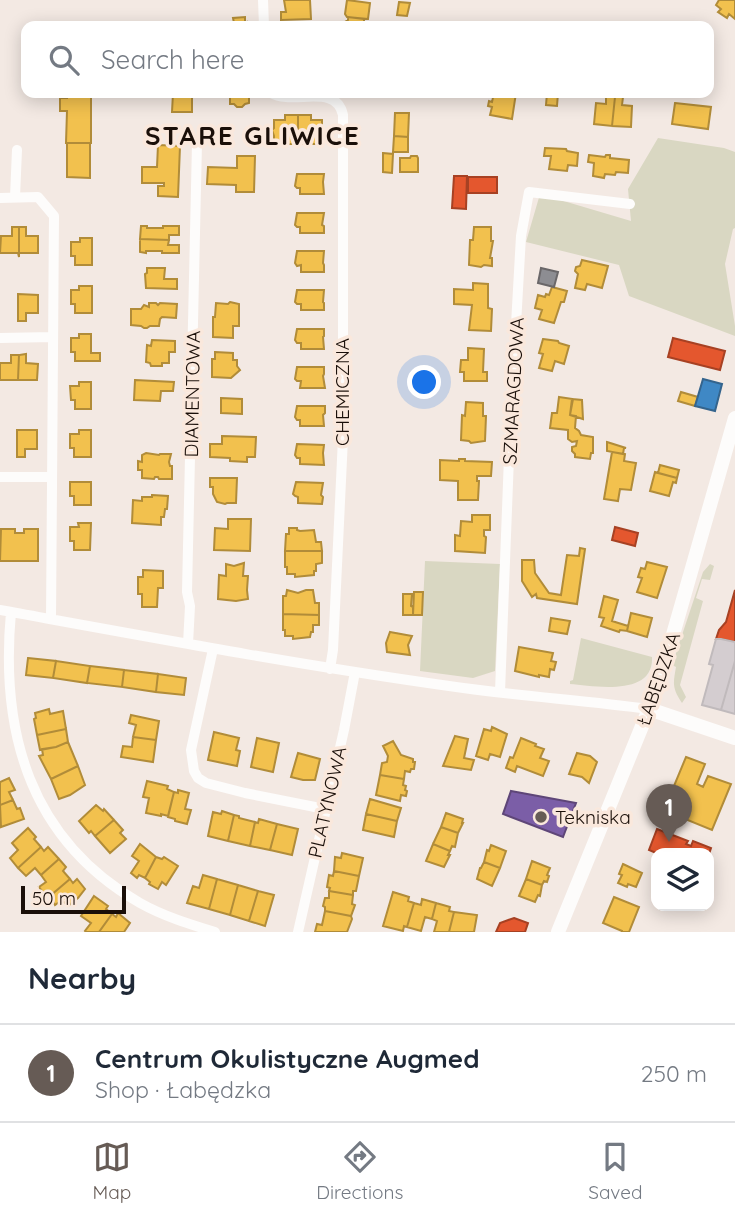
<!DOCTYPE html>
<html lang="en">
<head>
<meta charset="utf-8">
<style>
  :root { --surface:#fff; --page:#f2f2f3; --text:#1f2937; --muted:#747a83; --line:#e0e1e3; --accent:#665b55 }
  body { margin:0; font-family:Quicksand,sans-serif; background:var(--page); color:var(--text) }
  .controls { position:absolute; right:21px; bottom:21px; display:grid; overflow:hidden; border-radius:14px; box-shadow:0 4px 18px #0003 }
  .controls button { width:63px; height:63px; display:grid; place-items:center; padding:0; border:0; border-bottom:2px solid var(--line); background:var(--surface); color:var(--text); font:35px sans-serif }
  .scale { position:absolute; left:21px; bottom:18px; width:105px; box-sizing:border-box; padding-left:7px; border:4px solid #1a0f09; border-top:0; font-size:19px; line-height:24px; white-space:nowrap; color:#1a0f09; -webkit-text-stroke:5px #fae8dc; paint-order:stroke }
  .you { position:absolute; left:425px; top:383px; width:24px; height:24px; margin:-18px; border:5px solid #fff; border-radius:50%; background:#1a73e8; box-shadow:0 0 0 10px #1a73e833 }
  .badge { display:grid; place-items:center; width:46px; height:46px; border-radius:50%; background:var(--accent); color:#fff; font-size:23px; font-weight:700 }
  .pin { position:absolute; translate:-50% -58px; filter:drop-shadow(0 2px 4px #0008) }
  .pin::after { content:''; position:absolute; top:37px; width:24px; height:21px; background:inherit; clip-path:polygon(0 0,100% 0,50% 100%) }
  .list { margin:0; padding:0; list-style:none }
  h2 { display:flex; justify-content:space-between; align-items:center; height:91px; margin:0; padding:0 28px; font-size:30px }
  h2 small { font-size:23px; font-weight:400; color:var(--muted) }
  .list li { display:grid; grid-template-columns:46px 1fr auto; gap:21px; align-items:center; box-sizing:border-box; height:98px; padding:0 28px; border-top:2px solid var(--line) }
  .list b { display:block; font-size:26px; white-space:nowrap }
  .list p { margin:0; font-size:23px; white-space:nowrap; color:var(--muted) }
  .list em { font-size:23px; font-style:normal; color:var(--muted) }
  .icon { flex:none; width:38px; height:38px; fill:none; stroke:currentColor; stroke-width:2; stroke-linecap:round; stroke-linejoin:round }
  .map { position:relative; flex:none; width:735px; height:932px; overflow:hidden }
  .search { position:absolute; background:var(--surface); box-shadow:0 4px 18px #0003; left:21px; right:21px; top:21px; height:77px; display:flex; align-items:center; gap:18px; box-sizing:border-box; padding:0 24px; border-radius:14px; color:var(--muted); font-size:26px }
  .sheet { height:189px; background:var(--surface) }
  nav { display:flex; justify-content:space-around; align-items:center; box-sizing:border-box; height:98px; border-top:2px solid var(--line); background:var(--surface); font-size:19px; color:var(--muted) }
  nav a { display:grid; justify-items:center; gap:4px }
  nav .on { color:var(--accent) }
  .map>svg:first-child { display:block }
  .green { fill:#d9d7c2 }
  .homes { fill:#f2c14e; stroke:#b18c39; stroke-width:2 }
  .shops { fill:#e4572e; stroke:#a74123; stroke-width:2 }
  .offices { fill:#7b5ea7; stroke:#5e4678; stroke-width:2 }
  .schools { fill:#3f88c5; stroke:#34648d; stroke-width:2 }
  .industry { fill:#8d8d92; stroke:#6a6769; stroke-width:2 }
  .building { fill:#d4cdd0; stroke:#c0babc; stroke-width:2 }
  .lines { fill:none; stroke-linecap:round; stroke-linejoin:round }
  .minor { stroke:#fdfcfb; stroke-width:10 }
  .tertiary { stroke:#fdfcfb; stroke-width:14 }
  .poi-dot { fill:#665b55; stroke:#fae8dc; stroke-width:2.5 }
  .labels { text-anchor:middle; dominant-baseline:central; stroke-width:7; stroke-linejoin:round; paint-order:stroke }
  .street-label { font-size:19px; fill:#1a0f09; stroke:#fae8dc }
  .poi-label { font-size:19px; fill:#1a0f09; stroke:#fae8dc; text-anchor:start }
  .district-label { font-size:26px; font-weight:bold; letter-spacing:2px; fill:#1a0f09; stroke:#fae8dc }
</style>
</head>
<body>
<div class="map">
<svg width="735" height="932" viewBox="0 0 735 932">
  <rect width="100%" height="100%" fill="#f3e9e3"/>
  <path class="green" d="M658,138L724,148L735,152V228L733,229L725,264L735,326V336L629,296L619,265L526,242L540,194L631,221L628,189Z
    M425,561L500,564L495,671L473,678L420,671Z
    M710,564L714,566L710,580L702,579L696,598L703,601L680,685L686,697L682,703C672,688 673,684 676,667L672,665L703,572Z
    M581,638L652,657C654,697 594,686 570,684V681L573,680Z"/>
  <path class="homes" d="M284,0H310L311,19L281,20V12H286Z
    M347,0L370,3L368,19L347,17L345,14Z
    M719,0H735V19L729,14L727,18L718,12L721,9L716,5Z
    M399,2L410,3L407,16L397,15Z
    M245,17V23L247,22L248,26H224V23H234L233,18Z
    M348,17L364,19V23L367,26H338L348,20Z
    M67,93H91V143H66L67,111H60V98H67Z
    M173,93H192V112H172Z
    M226,93H254L255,97H249V103L245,104L242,107H237L234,104H230V96Z
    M494,93H516L512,119L490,115L492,107L488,106L489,101L492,102Z
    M547,93H558L557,106L546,105Z
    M606,96L615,97L612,126L594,124L596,103L606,104Z
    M615,97H623L622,105L632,106L631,127L612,126Z
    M675,103L711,107L708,129L672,124Z
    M395,113H409L408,137L394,136Z
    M285,115H298V134H294V144H274V136L272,130L274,128V120H285Z
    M298,115H311V120H322V128L324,133L322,136V144H302V134H298Z
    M394,136L408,137V152H393Z
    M67,143H90V178L67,177Z
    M158,145L180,146L178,197L158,196V186H164V183H142V167H157Z
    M545,148L566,149L567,151L578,153L577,166L568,165L567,171L549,169L551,156H544Z
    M383,153L393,154L392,173L383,172Z
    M589,155L605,157L606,155H610V158L629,160L628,173L616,172L615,175L605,174L604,178L593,176L594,163L588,162Z
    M237,156H255L254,192H236V185L207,184L208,167L237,168Z
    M411,156H417L418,158V172H400V158H410Z
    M297,174H324L323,182L324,194H300V188H297L295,186Z
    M297,213H324L322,225L324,226V233H300V227H297L295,225Z
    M141,226H147V228H163V226H179V235H169V240L140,239Z
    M12,227H19V257L18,253H0L1,236H12Z
    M19,227H26V236H38V253H19V257Z
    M474,227H491V241H493L490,258H492V266L484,265L481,267L469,265L470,240H473Z
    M80,238H92V265H75V256H71V242H80Z
    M140,239L169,240L168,245H179V253H162V251H146V253L140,252Z
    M297,251H324L323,263L324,265V272H301V265L297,266L295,263Z
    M582,260L608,266L602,288L587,284L585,290L575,288L578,274L575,271L576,267L580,266Z
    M147,268H165L164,279H177V289L146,288L145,274L147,273Z
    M473,283L488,284V308L492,309L491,331L469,330L472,305L454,304V289L473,290Z
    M79,286H92V313H75V304H71V290H79Z
    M552,287L567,291L564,302H561L554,323L539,319L542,310L535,308L538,295L545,297L546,294L549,295Z
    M297,290H324L323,302L324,303V310H301V304H297L295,302Z
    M18,294L38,295V313H26V321H18Z
    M230,302L239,304V326H233V338L213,337V317H215L216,303L228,304Z
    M149,303H156L158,305L160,303L177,304L176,318L162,317L160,319L159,326H150L147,328H144L141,326L131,325V309H141L144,305L149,307Z
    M297,329H324V336L323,337L324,349H301V343H297L295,340Z
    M79,334H91V353H100V361H75V352H71V338H79Z
    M543,339L558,341L559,343L569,346L564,364L555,361L552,371L539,368L543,354L539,353Z
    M152,340L175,341V352H169V363H162V366H151L150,363L146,362L147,345L151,346Z
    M468,348L484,349L483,372H487V381H464V372H460L461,360H468Z
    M215,352L233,353V360H237V366L240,370L231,378L212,377V359H215Z
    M26,354V363L38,364L37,380H18L19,355Z
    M11,355H19L18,380H0V363H11Z
    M297,367H324V374L323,376L325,388H300L301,381H297L295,379Z
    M135,380L174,382L173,391H161L160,401L134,400Z
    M79,382H91V409H75V400H71L70,386H79Z
    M681,392L698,397L695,406L678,401Z
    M559,397L573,399L570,415L576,416L575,428L579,431L581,435L593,437V453H591L590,459L575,457V454L572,451V447L576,446L577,441L572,442L568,439V430L550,428L552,413H557Z
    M221,398L242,399V414L221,413Z
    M572,399L582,400L583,419L570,415Z
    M466,402L483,403V416H486L485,441L471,443L469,441L461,440L462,415L465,416Z
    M297,406H325V413L323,415L324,426H300V420H297L295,417Z
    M17,430H37V449H25V457H17Z
    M79,430H91V457H74V448H70V434H79Z
    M222,436L256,437L255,457H247V462L230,461V458L210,457V444H222Z
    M607,442L626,448H624L623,454L607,451Z
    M297,444L324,445L323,453L324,465L300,464V458H297L295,455Z
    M612,452L625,454L624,461L636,463L631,490L620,489L618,501L604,499Z
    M146,453L159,455L160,454H171L169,462L170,466H172V479H159L158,477H155L154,479L142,478V470H138V461L142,462V455Z
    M459,459H465V461L492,462L491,476H477V481H479L478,500H458V481L440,480V460L459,461Z
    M660,465L679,470L677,478L658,473Z
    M655,472L677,478L676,483L673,482L669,496L650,491Z
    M210,478H237L236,503H227L225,504L217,502L213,494V487H210Z
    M70,482H91V505H74V496H70Z
    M296,482L323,483L321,495L323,497L322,504L298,503V497L295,496L293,494Z
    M152,495L168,496L167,509H165L164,517H161V525L132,523L133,500L142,501V497H152Z
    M472,515H490V530H484V536L486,537L485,553L455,551V535L460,536L461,521L472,522Z
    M228,519H251L250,551L214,550L215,528L228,529Z
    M78,523H91L90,550H74V541H70V527H79Z
    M289,528H297V530L300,531L314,530L316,542H321L322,551H285L286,534H289Z
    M1,529H15V533H24V529H38V561H0Z
    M580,548L585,549L577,604L537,598L536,594L532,597L522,581V560H534L535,573L549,593L561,595L567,555L579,556Z
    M285,551H322V563L316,564V571H314V575L295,577V574H287V567H285Z
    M647,562L667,567L657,598L637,592L642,578L638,577L641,568L645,569Z
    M244,563L243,576H248L247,590L248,599L236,601L218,599L219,575L226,576V564L234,566Z
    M143,570L163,571V588H158L157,607H142V594H138V577H143Z
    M287,590L298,593L306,590H313L315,603H319V615L283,614V596H286Z
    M414,592H423L422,615H413Z
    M403,594H412L411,606L413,607V615H403Z
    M604,596L618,600L612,621L628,626L627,631L620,630L619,632L601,626L604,618L599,617Z
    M631,613L652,618L647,637L627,631Z
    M283,614L319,615V625H313V632H311L310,637L293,639V636H285V630H283Z
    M551,618L570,621L567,634L549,631Z
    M390,632L412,636L408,645L410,655L387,652L386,643Z
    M519,647L553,653L551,661L556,662L554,670L550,669L549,677L539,675V677L515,671Z
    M28,658L56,661L53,678L26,675Z
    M56,661L90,666L87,683L53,678Z
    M90,666L124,670L122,687L87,683Z
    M124,670L158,674L156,692L122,687Z
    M158,674L186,678L184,695L156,692Z
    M49,709L50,714L63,711L66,729L37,735L34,719L36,718L35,713Z
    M131,715L159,721L156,740L133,737L136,725L129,723Z
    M492,727L507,734L500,757L490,754L488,760L476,756L484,729L491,731Z
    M66,729L68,742L56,747L40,750L37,735Z
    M214,732L239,738L236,750L240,751L237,766L208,760Z
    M455,736L468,739L464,758L474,760L471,770L443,766Z
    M133,737L156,740L153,762L121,757L123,746L132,747Z
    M257,738L279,743L273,772L251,767Z
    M521,738L536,744L535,746L544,749L540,758L549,761L543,776L517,766L515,772L506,768L510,757L513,758Z
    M393,741L401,755L413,759V762H415L414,769H411L410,772L405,771L404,779L380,775L382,763L387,762L388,756L383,746Z
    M68,742L78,766L51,779L39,756L43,755L42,749L56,747Z
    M298,753L320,759L315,780H303L291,777Z
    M577,753L590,756L597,762L589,783L582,777L569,774Z
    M686,757L705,764L697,784L703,787L708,776L731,784L712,830L663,810L666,802L672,805L674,800L669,798Z
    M78,766L85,785L70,795L59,799L51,779Z
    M380,775L404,779L403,785L406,786L405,790L407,791L406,796L401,795L400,801L376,795Z
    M9,778L15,790L9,792L13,800L0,805V782Z
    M147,781L168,786L167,789L174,792L168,816L161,814V816L146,813L149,798L143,797Z
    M178,790L189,793L185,809L191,810L187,824L175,821V819L168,817L174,792L178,793Z
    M370,799L401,808L397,821L366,814Z
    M13,800L17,809L20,808L24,819L1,827L0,805Z
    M96,805L103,811L104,809L114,820L95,836L91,831L89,833L79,821Z
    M222,811L234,815L228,841L208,836L213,812L221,814Z
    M446,813L463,819L462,823H463L458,833L441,827Z
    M366,814L397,821L394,837L363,830Z
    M234,815L239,816V818L255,822L250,846L228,841Z
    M259,819L277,824L270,850L250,846L255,822L258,823Z
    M114,820L123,830L120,833L126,839L110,853L95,836Z
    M277,824L298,829L292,855L270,850Z
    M441,827L458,833L455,847L452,846L450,851L433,844Z
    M28,828L36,837L34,839L41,847L18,868L10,858L18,850L12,843Z
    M140,844L156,857L145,878L139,875L137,878L131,873L139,861L132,856Z
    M433,844L450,851L448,855H450L444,867L426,861Z
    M491,845L506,851L500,868L484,862L487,850L489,851Z
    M41,847L44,851L48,847L59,859L41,875L35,868L26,876L18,868Z
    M342,853L363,858L359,876L334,871L335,857L341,858Z
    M156,857L162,859L164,857L178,866L166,885L162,882L158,889L149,884L150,882L145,878Z
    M59,859L66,867L63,871L70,879L50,896L48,893L45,895L39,887L46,882L41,875Z
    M532,861L550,868L547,875L549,876L547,882L544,881L542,885L526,879Z
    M484,862L500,868L492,886L477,879L480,868H481Z
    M623,864L642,873L636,887L628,884L627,887L618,883L622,875L619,874Z
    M334,871L359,876L356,891H353V895L329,891L330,888L327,887L329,875L333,876Z
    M203,875L217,879L209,909L187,903L193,886L199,888Z
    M70,879L73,883L77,879L85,889L78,898L68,906L62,900L55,905L50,896Z
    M217,879L238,885L230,915L209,909Z
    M526,879L542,885L540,896L538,895L535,902L519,896Z
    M238,885L258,891L249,921L230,915Z
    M258,891L274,895L265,926L249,921Z
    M329,891L353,895L352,904L355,905L351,916L325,911V907L323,906L325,898H329Z
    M393,892L409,897L408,901L414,903L407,927L404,926L403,931L383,926Z
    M94,896L108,906L106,909L112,914L99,932H86L85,931L91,923L81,916Z
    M614,897L639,907L629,932H622V931L603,923Z
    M422,899L436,903L432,919L425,917L421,931L407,927L414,903L421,905Z
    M436,903L450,907L449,911L454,912L449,932H434L437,921L432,919Z
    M325,911L351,916L352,919L347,932H315L317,924L322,925Z
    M454,912L477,915L474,932H449Z
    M118,913L130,923L124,932H99L112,914L116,917Z"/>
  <path class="shops" d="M454,176H467L466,209L452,208Z
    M468,177H497V193H468Z
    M673,338L725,351L720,370L668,357Z
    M615,527L638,533L635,546L612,540Z
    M735,590V642L721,639H716L719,630L726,622Z
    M657,829L688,841L686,844L691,846L693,841L711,848L709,854L656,853L649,850Z
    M514,918L528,923L525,932H496L500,923Z"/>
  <path class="offices" d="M511,791L576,803L563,837L503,814Z"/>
  <path class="schools" d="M703,379L722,384L715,411L695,406Z"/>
  <path class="industry" d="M541,268L558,272L554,287L538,283Z"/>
  <path class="building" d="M716,639H721L735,642V661L721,710L702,705L713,665L709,664Z
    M735,661V714L721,710Z"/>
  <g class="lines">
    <path class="minor" d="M263,0L264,26
      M271,93C293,106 336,82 343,115V438L333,650L330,669
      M15,197L17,150
      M0,198L38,197L54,216L51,619
      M0,338L53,337
      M0,477H52
      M0,610C149,637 299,665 449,686C516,696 583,700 649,709
      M11,612C0,732 29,839 140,903C163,916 189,924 215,932
      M188,644L190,606L187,592L197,143
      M213,649L191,750L194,771L198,778L206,783L245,793L325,809
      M500,692L510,431L521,236L529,192L630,204
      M298,932L344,730L355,672"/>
    <path class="tertiary" d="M649,709L735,738
      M558,932L649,709L664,666L735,418"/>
  </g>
  <circle class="poi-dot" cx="541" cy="817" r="7"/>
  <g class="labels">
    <g class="street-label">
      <text transform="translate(513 391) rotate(-87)">SZMARAGDOWA</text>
      <text transform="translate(342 392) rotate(-90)">CHEMICZNA</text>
      <text transform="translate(192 394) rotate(-89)">DIAMENTOWA</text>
      <text transform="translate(658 679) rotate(-71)">ŁABĘDZKA</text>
      <text transform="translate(327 802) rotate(-77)">PLATYNOWA</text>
    </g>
    <g class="poi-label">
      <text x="555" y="817">Tekniska</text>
    </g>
    <g class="district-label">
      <text x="253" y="135">STARE GLIWICE</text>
    </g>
  </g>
</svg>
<div class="controls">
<button><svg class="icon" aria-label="layers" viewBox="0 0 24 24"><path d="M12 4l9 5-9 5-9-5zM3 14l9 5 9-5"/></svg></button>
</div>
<div class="scale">50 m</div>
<div class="you"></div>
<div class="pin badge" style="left:669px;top:842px">1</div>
<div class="search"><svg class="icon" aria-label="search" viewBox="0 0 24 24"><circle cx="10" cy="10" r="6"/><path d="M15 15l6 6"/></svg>Search here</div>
</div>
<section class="sheet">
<h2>Nearby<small></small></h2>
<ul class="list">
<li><span class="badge">1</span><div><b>Centrum Okulistyczne Augmed</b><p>Shop · Łabędzka</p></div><em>250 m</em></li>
</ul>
</section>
<nav>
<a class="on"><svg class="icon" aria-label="map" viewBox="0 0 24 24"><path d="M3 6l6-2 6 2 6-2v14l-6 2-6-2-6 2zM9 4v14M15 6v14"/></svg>Map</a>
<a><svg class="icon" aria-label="directions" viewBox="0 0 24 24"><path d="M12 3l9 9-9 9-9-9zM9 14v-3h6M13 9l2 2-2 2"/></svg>Directions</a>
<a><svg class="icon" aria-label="saved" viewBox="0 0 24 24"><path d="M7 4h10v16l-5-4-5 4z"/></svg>Saved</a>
</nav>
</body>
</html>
